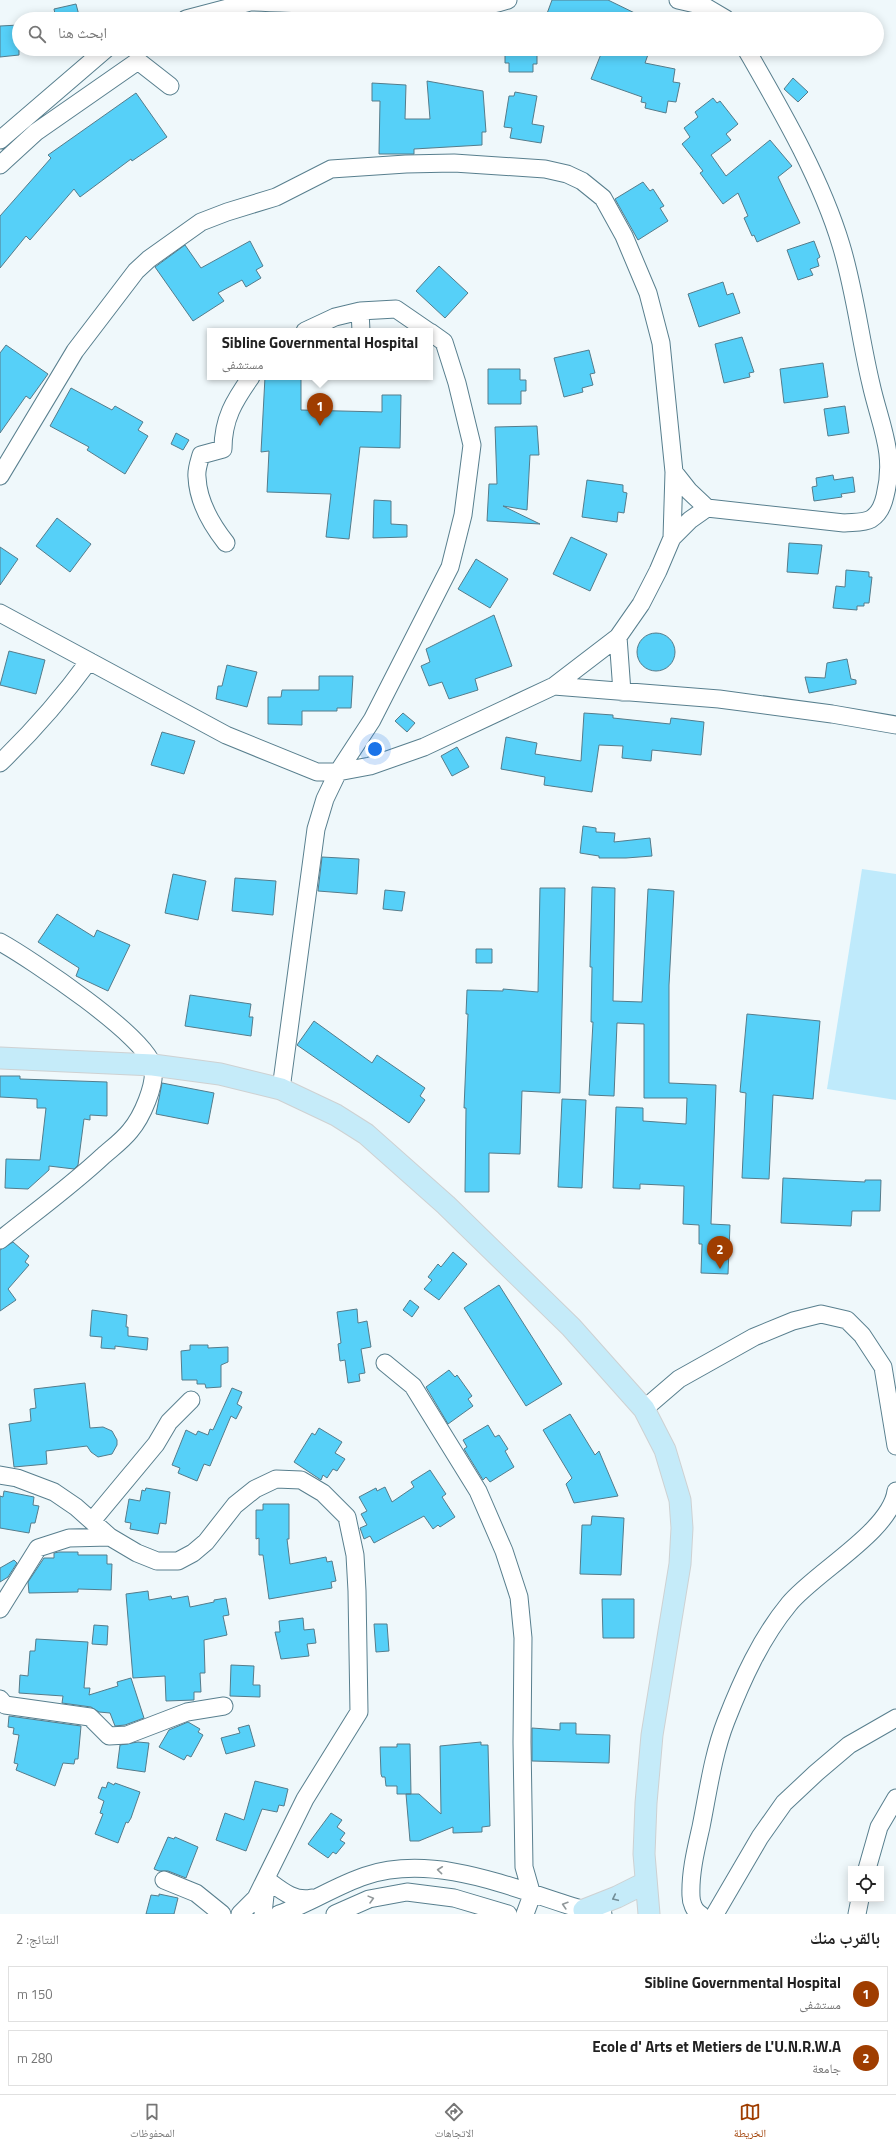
<!DOCTYPE html>
<html lang="ar">
<head>
<meta charset="utf-8">
<style>
  :root { --surface:#fff; --page:#f6f6f6; --text:#222; --muted:#767676; --line:#e0e0e0; --accent:#9f3d00 }
  body { margin:0; font-family:"Titillium Web","Noto Naskh Arabic",sans-serif; background:var(--page); color:var(--text); direction:rtl }
  .controls { position:absolute; right:12px; bottom:12px; display:grid; overflow:hidden; border-radius:0px; box-shadow:0 2px 10px #0003 }
  .controls button { width:36px; height:36px; display:grid; place-items:center; padding:0; border:0; border-bottom:1px solid var(--line); background:var(--surface); color:var(--text); font:20px sans-serif }
  .you { position:absolute; left:375px; top:749px; width:14px; height:14px; margin:-10px; border:3px solid #fff; border-radius:50%; background:#1a73e8; box-shadow:0 0 0 6px #1a73e833 }
  .badge { display:grid; place-items:center; width:26px; height:26px; border-radius:50%; background:var(--accent); color:#fff; font-size:13px; font-weight:700 }
  .pin { position:absolute; translate:-50% -33px; filter:drop-shadow(0 1px 2px #0008) }
  .pin::after { content:''; position:absolute; top:21px; width:14px; height:12px; background:inherit; clip-path:polygon(0 0,100% 0,50% 100%) }
  .popup { position:absolute; left:207px; top:328px; width:226px; height:52px; box-sizing:border-box; display:grid; place-content:center; border-radius:0px; background:var(--surface); filter:drop-shadow(0 1px 3px #0005); font-size:13px; white-space:nowrap; color:var(--muted) }
  .popup b { font-size:15px; color:var(--text) }
  .popup::after { content:''; position:absolute; left:50%; top:100%; margin-left:-8px; border:8px solid transparent; border-top-color:var(--surface) }
  .list { margin:0; padding:0; list-style:none }
  h2 { display:flex; justify-content:space-between; align-items:center; height:52px; margin:0; padding:0 16px; font-size:17px }
  h2 small { font-size:13px; font-weight:400; color:var(--muted) }
  .list li { display:grid; grid-template-columns:26px 1fr auto; gap:12px; align-items:center; box-sizing:border-box; height:56px; margin:0 8px 8px; padding:0 8px; border:1px solid var(--line); border-radius:0px }
  .list b { display:block; font-size:15px; white-space:nowrap }
  .list p { margin:0; font-size:13px; white-space:nowrap; color:var(--muted) }
  .list em { font-size:13px; font-style:normal; color:var(--muted) }
  .icon { flex:none; width:22px; height:22px; fill:none; stroke:currentColor; stroke-width:2; stroke-linecap:round; stroke-linejoin:round }
  .map { position:relative; flex:none; width:896px; height:1914px; overflow:hidden; direction:ltr }
  .search { position:absolute; background:var(--surface); box-shadow:0 2px 10px #0003; left:12px; right:12px; top:12px; height:44px; display:flex; align-items:center; gap:10px; box-sizing:border-box; padding:0 14px; border-radius:22px; color:var(--muted); font-size:15px }
  .sheet { height:180px; background:var(--surface) }
  nav { display:flex; justify-content:space-around; align-items:center; box-sizing:border-box; height:56px; border-top:1px solid var(--line); background:var(--surface); font-size:11px; color:var(--muted) }
  nav a { display:grid; justify-items:center; gap:2px }
  nav .on { color:var(--accent) }
  .map>svg:first-child { display:block }
  .green { fill:#bfeafb }
  .building { fill:#56d0f8; stroke:#557c8b }
  .lines { fill:none; stroke-linecap:round; stroke-linejoin:round }
  .minor-casing { stroke:#587f8e; stroke-width:19 }
  .major-casing { stroke:#ced1d2; stroke-width:23 }
  .minor { stroke:#fff; stroke-width:17 }
  .major { stroke:#c5ebf9; stroke-width:21 }
  .oneway { stroke:#91989a }
  .oneway2 { stroke:#718d97 }
</style>
</head>
<body>
<div class="map">
<svg width="896" height="1914" viewBox="0 0 896 1914">
  <rect width="100%" height="100%" fill="#eff8fb"/>
  <path class="green" d="M862,869L896,874V1100L827,1089Z"/>
  <path class="building" d="M552,0H608L647,19H545Z
    M76,4L80,19H56L54,9Z
    M19,25V55L0,57V26Z
    M505,49H537V64H533V72H509V63H505Z
    M603,49H650L645,63L675,69L673,82L680,83L676,102L668,101L666,113L645,108L646,103L641,102L642,97L591,79Z
    M793,78L808,92L798,102L784,89Z
    M427,81L483,91L486,132H482V145L414,149V154H379L380,101H372V83L406,85L405,119H430Z
    M515,92L537,96L532,124L544,126L541,143L510,138L512,128L504,127L509,96H514Z
    M136,93L167,137L132,161L131,159L80,197L74,189L30,240L26,236L0,268V216L51,158L48,155Z
    M713,98L717,103L720,101L738,124L726,134L731,140L711,155L726,176L770,140L792,166L778,177L800,223L757,242L754,235L752,236L744,218L748,216L738,193L723,204L700,173L703,171L682,144L690,137L684,128L698,117L695,112Z
    M643,182L650,191L653,189L664,206L660,208L668,221L638,240L615,199Z
    M250,241L263,266L256,270L261,278L246,287L242,280L218,293L224,301L193,321L155,267L185,245L201,268Z
    M814,241L820,257L817,259L819,266L810,269L813,275L798,280L787,250Z
    M439,266L468,293L445,318L416,291Z
    M723,282L727,295L733,293L740,313L699,327L688,294Z
    M742,337L754,372L749,373L750,377L724,383L715,344Z
    M6,345L48,374L30,399L26,396L0,433V353Z
    M589,350L595,373L590,374L593,385L582,388L583,392L564,397L554,358Z
    M823,363L828,397L784,403L780,369Z
    M488,369H520V380H526V391H521V404H488Z
    M265,377H301V410L382,412V395H401L400,448L360,447L349,539L326,537L331,494L267,492L269,451L261,452Z
    M71,388L112,410L115,406L143,422L138,430L148,436L125,474L87,450L89,447L50,426Z
    M845,406L849,433L828,436L824,409Z
    M537,426L539,455H530L527,510L503,506L540,524L487,521L489,484H497L495,427Z
    M176,433L189,440L183,450L171,444Z
    M833,475L834,480L853,477L855,492L841,494L842,497L814,501L812,487L817,486L816,478Z
    M587,480L623,485V492L627,493L624,513L618,512L617,522L582,517Z
    M374,500L391,501V524L407,525V537L373,538Z
    M57,518L91,544L70,572L36,546Z
    M571,537L607,554L590,591L553,574Z
    M789,543L822,545L818,574L787,572Z
    M0,547L18,559L0,585Z
    M476,559L508,579L490,608L458,589Z
    M846,570L869,572V577H872L869,603H864V606H857V610L833,608L836,586L845,587Z
    M494,615L512,666L475,679L478,690L449,699L442,682L429,686L421,666L430,662L426,649Z
    M637 652a19 19 0 1 1 38 0a19 19 0 1 1-38 0Z
    M9,651L45,660L36,694L0,685Z
    M847,659L851,679L856,680V684L809,693L805,677L825,678L827,663Z
    M227,665L257,672L247,707L216,699L218,686H222Z
    M319,676H353L351,708H337V711H302V725L268,724V697H281L282,690H319Z
    M403,713L415,723L407,732L395,721Z
    M584,713L613,715V718L670,724L671,718L704,722L701,755L652,750L651,761L622,758L623,746L599,745L592,792L544,785L545,777L501,769L506,737L537,743L535,754L581,761Z
    M162,732L195,741L184,774L151,765Z
    M457,747L469,767L452,776L441,756Z
    M583,826L596,828V832L615,833L614,842L650,838L652,856L626,858H599V856L580,853Z
    M322,857L359,859L357,894L318,891Z
    M173,874L206,881L198,920L165,913Z
    M235,878L276,881L273,915L232,911Z
    M592,887L615,888L613,1001L642,1002L648,889L674,891L669,985V1083L716,1085L711,1224L730,1225L728,1274L701,1273L702,1244H699V1225L683,1224L684,1186L640,1184V1189L613,1188L616,1107L643,1108V1121L686,1124L687,1098H644V1024L617,1023L614,1096L589,1095L593,1022H591L592,967H590Z
    M540,888H565L560,1093L522,1091L520,1154L489,1153V1192H465L466,1108H464L468,1014H466L467,990L503,991V989L538,992Z
    M385,890L405,892L402,911L383,909Z
    M57,914L94,937L97,930L130,945L108,991L76,976L79,968L38,942Z
    M476,949H492V963H476Z
    M190,995L251,1004L249,1017H253L251,1036L185,1026Z
    M747,1014L820,1021L813,1099L773,1095L769,1179L742,1178L746,1093L740,1092Z
    M314,1021L372,1063L377,1055L425,1088L420,1096L425,1100L409,1123L297,1045Z
    M0,1076H20V1079L107,1082V1116L90,1115V1120L84,1119L78,1165L74,1169L49,1166V1170L28,1189L5,1188L6,1159L40,1160L46,1108H37V1099L0,1097Z
    M162,1083L214,1093L208,1124L156,1114Z
    M562,1099L586,1100L582,1188L558,1187Z
    M783,1178L865,1182V1180H881L880,1211H852L851,1226L781,1223Z
    M13,1242L29,1256L25,1262L29,1265L8,1289L16,1300L0,1311V1250Z
    M453,1252L467,1264L439,1300L424,1289L432,1280L428,1277L438,1264L441,1267Z
    M499,1285L562,1384L526,1406L464,1308Z
    M410,1300L419,1307L412,1317L403,1310Z
    M357,1309L358,1323L367,1321L371,1347L361,1349L365,1373L359,1374L360,1381L348,1383L345,1360L340,1361L338,1344L341,1343L337,1312Z
    M92,1310L127,1315L126,1327H128V1336L148,1338L147,1350L115,1346V1349L101,1348L102,1337L90,1336Z
    M190,1345H208V1348L228,1347V1362L221,1365V1387L206,1388L205,1384H197V1380H182L181,1351L190,1350Z
    M449,1370L455,1377L457,1375L472,1396L468,1399L473,1406L448,1424L426,1387Z
    M85,1383L90,1428L103,1427L112,1431L117,1440V1445L112,1454L98,1457L91,1452L87,1446L46,1451L47,1464L14,1467L9,1424L31,1421L30,1409L36,1408L34,1389Z
    M232,1388L242,1392L237,1404L242,1407L236,1419L231,1416L210,1466L204,1464L197,1481L178,1473L180,1468L172,1465L186,1430L196,1435L198,1431L208,1435L210,1429L213,1430Z
    M570,1414L595,1455L599,1451L618,1496L574,1503L566,1484L572,1478L543,1430Z
    M488,1425L495,1437L499,1435L508,1449L505,1451L514,1467L490,1482L486,1477L483,1480L464,1449L467,1447L463,1440Z
    M319,1428L342,1442L335,1453L345,1459L337,1471L333,1469L327,1478L323,1475L321,1480L294,1462L312,1433L315,1435Z
    M430,1470L446,1494L442,1497L455,1517L440,1527L438,1525L433,1529L424,1516L374,1543L370,1536L364,1539L360,1528L367,1525L361,1514L367,1511L359,1497L376,1488L377,1491L385,1487L392,1502L414,1487L411,1482Z
    M146,1488L170,1492L166,1524L160,1523L158,1534L130,1529L131,1523L125,1522L129,1499L140,1501L142,1490L145,1491Z
    M4,1491L34,1497L33,1505L39,1506L35,1523H31L29,1533L0,1528V1496L3,1497Z
    M263,1504H289V1539H287L290,1564L326,1557L327,1562L332,1561L336,1581L331,1582L332,1588L269,1599L263,1555H259V1538L256,1539V1510H263Z
    M592,1516L624,1518L621,1575L580,1574L582,1525H591Z
    M59,1552H78V1555H107V1564H112L111,1590L78,1589V1592L29,1593L28,1582L44,1558H54V1553Z
    M14,1560L17,1563L8,1577L0,1582V1568Z
    M148,1591L149,1600L171,1596L172,1599L188,1596L190,1607L214,1602V1600L226,1598L229,1615L223,1616L227,1635L204,1640L205,1673H200L201,1692H194V1700L166,1701L165,1676L133,1678L126,1594Z
    M602,1599H634V1638H603Z
    M303,1618L304,1630L314,1629L316,1643L307,1644L309,1656L281,1659L275,1632H280L279,1621Z
    M374,1624H387L389,1651L376,1652Z
    M94,1625L108,1626L107,1645L92,1644Z
    M36,1639L88,1642L84,1688H90L89,1695L118,1686L117,1682L131,1678L144,1718L125,1725L115,1726L110,1713L99,1712L91,1707L62,1703L63,1696L19,1693L20,1675L28,1676L30,1651H35Z
    M231,1665L254,1666L253,1685H260V1697L230,1696Z
    M9,1716L81,1726L78,1759H75L74,1764L63,1763L55,1786L16,1770L18,1764L14,1763L19,1735L13,1734L14,1728L8,1727Z
    M188,1722L200,1729L198,1732L203,1735L191,1757L187,1755L184,1760L159,1747L169,1730Z
    M560,1723H576V1734L610,1735L609,1763L532,1761V1728L560,1730Z
    M249,1725L255,1746L226,1754L221,1738L240,1733L238,1728Z
    M138,1742L149,1743L145,1772L117,1768L120,1745Z
    M481,1742V1745H488L490,1826L482,1827V1832L453,1833V1827L419,1841H410L406,1794H419L441,1814L440,1746Z
    M397,1744H410L411,1794H397V1786H386L385,1777H382L381,1774L380,1747H397Z
    M255,1781L288,1789L284,1806L279,1805L277,1812L262,1809L246,1851L216,1840L225,1813L244,1820Z
    M108,1782L114,1785L115,1783L140,1792L131,1818L128,1823L126,1822L118,1843L95,1834L103,1814L100,1813L104,1801L98,1798L102,1787L106,1788Z
    M331,1813L342,1820L337,1827L345,1833L340,1840L345,1843L336,1854L333,1852L328,1858L308,1844Z
    M168,1837L174,1839L175,1837L198,1847L186,1878L168,1871H159L154,1869Z
    M159,1894L178,1898L174,1914H146L151,1895L159,1896Z"/>
  <g class="lines">
    <g class="minor-casing">
      <path id="minor" d="M678,0L704,6L726,19
        M253,2C305,4 357,7 409,7C441,7 477,11 508,0
        M186,19L258,0
        M0,140L106,49
        M0,165L36,132L138,61L170,86
        M305,331L335,317L360,311
        M361,331L360,311L396,309L428,331
        M674,472L689,491L707,508
        M0,476L75,351L136,271L149,259L201,222L227,212L276,197L331,169L406,164L454,163L545,169L567,174L582,181L603,198L624,236L648,293L661,343L674,472L672,538L658,571L641,604L618,637L554,686L424,747L370,766L338,772H317L226,735L0,613
        M672,538L690,520L707,508L844,523C853,522 864,523 871,519C879,514 883,505 885,496C896,453 880,425 871,384C860,338 855,291 841,245C821,178 781,110 746,49
        M226,543C211,524 198,502 197,477C196,470 199,462 201,455L223,449C223,419 234,401 251,377
        M618,637L622,692
        M554,686L719,699L832,714L896,725
        M0,763C33,731 62,698 89,661
        M0,942C29,958 148,1037 153,1067C156,1085 142,1117 130,1131C122,1141 112,1148 103,1156C71,1186 35,1212 0,1240
        M281,1089L316,829L325,799L338,772L372,720L450,567L463,515L472,445L457,383L444,342L430,332
        M385,1363L413,1386L478,1491L504,1551L519,1597L523,1638L522,1742L524,1867L532,1895L525,1914
        M644,1409L679,1379L754,1337L793,1321L821,1314L847,1320L862,1335L883,1367L896,1446
        M0,1475L17,1478L54,1492L76,1507L110,1537L137,1553L157,1561H178L193,1553L206,1542L235,1505L255,1489L276,1479L301,1480L323,1493L347,1517L355,1555L357,1591L359,1712L305,1799L256,1898L240,1914
        M92,1521L156,1444L169,1422L191,1400
        M0,1609L38,1548L69,1538L110,1537
        M0,1699L5,1705L90,1717L109,1736L127,1735L187,1712L224,1706
        M867,1869L879,1827L896,1798
        M266,1879C281,1890 294,1902 312,1898
        M164,1880L196,1893L222,1914
        M263,1914L266,1886
        M279,1914C309,1904 335,1886 365,1876C436,1852 516,1890 584,1910L603,1914
        M335,1914L369,1899L407,1892L454,1898L508,1914
        M700,1914C694,1911 691,1902 691,1896C690,1873 696,1849 701,1827C708,1792 713,1754 726,1721C742,1680 761,1638 789,1604C814,1573 891,1531 896,1491
        M715,1914L760,1837L784,1803L816,1773L849,1745L896,1718
        M857,1914L860,1899"/>
    </g>
    <g class="major-casing">
      <path id="major" d="M0,1058L153,1065L220,1074L281,1089L336,1115L366,1134L446,1205L571,1327L644,1409L665,1450L680,1500L682,1528L680,1564L652,1735L646,1803L644,1854L649,1914
        M584,1910L617,1897L645,1883"/>
    </g>
    <use href="#minor" class="minor"/>
    <use href="#major" class="major"/>
  </g>
  <defs><path id="oneway-chevron" d="M-2-3.5L2.5 0L-2 3.5" fill="none" stroke-width="1.6" stroke-linecap="round" stroke-linejoin="round"/></defs>
  <g class="oneway">
    <use href="#oneway-chevron" transform="translate(440 1870) rotate(-174)"/>
    <use href="#oneway-chevron" transform="translate(371 1899) rotate(-15)"/>
    <use href="#oneway-chevron" transform="translate(565 1905) rotate(-163)"/>
  </g>
  <use class="oneway2" href="#oneway-chevron" transform="translate(615 1898) rotate(155)"/>
</svg>
<div class="controls">
<button><svg class="icon" aria-label="locate" viewBox="0 0 24 24"><circle cx="12" cy="12" r="6"/><path d="M12 2v4M12 18v4M2 12h4M18 12h4"/></svg></button>
</div>
<div class="you"></div>
<div class="pin badge" style="left:320px;top:426px">1</div>
<div class="popup"><b>Sibline Governmental Hospital</b>مستشفى</div>
<div class="pin badge" style="left:720px;top:1269px">2</div>
<div class="search"><svg class="icon" aria-label="search" viewBox="0 0 24 24"><circle cx="10" cy="10" r="6"/><path d="M15 15l6 6"/></svg>ابحث هنا</div>
</div>
<section class="sheet">
<h2>بالقرب منك<small>النتائج: 2</small></h2>
<ul class="list">
<li><span class="badge">1</span><div><b>Sibline Governmental Hospital</b><p>مستشفى</p></div><em>150 m</em></li>
<li><span class="badge">2</span><div><b>Ecole d' Arts et Metiers de L'U.N.R.W.A</b><p>جامعة</p></div><em>280 m</em></li>
</ul>
</section>
<nav>
<a class="on"><svg class="icon" aria-label="map" viewBox="0 0 24 24"><path d="M3 6l6-2 6 2 6-2v14l-6 2-6-2-6 2zM9 4v14M15 6v14"/></svg>الخريطة</a>
<a><svg class="icon" aria-label="directions" viewBox="0 0 24 24"><path d="M12 3l9 9-9 9-9-9zM9 14v-3h6M13 9l2 2-2 2"/></svg>الاتجاهات</a>
<a><svg class="icon" aria-label="saved" viewBox="0 0 24 24"><path d="M7 4h10v16l-5-4-5 4z"/></svg>المحفوظات</a>
</nav>
</body>
</html>
